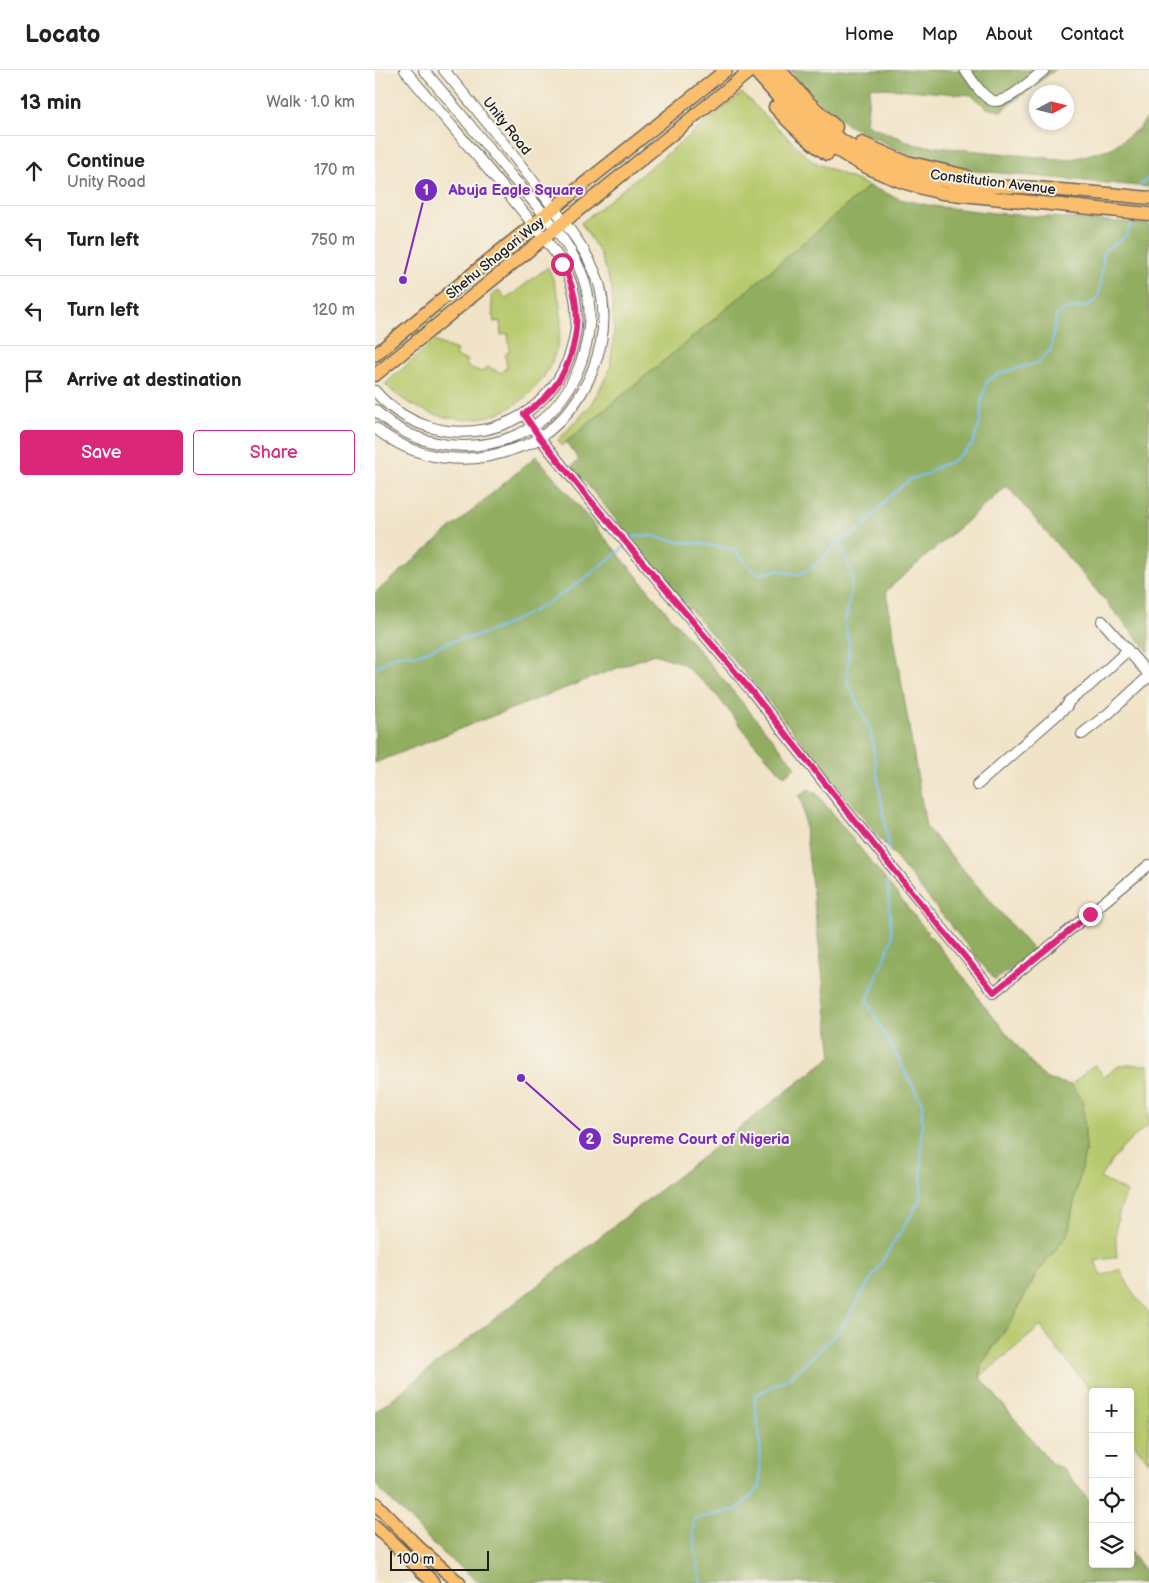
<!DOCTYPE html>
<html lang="en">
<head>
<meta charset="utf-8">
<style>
  :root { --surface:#fff; --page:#f6f6f6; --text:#202124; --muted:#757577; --line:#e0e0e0; --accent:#db2777 }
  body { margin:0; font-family:"Balsamiq Sans",sans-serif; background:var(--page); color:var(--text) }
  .controls { position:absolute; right:15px; bottom:15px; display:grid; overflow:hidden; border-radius:5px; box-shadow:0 2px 8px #0003 }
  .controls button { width:45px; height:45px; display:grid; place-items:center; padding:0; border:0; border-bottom:1px solid var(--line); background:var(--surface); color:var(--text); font:25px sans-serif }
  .compass { position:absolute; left:654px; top:15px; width:45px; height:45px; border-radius:50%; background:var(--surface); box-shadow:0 2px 8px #0003; rotate:83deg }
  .scale { position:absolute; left:15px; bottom:12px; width:99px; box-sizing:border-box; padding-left:5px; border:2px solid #1c1c1c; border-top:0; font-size:14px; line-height:18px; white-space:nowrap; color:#1c1c1c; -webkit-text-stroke:4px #f7f3e8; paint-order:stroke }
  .stop { position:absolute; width:15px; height:15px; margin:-11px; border:4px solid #db2777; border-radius:50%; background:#fff }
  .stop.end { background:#db2777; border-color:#fff; box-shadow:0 1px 5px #0008 }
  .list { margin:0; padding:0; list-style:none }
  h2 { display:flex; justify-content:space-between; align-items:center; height:65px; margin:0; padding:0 20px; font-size:21px }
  h2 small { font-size:16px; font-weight:400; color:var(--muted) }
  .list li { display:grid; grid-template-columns:32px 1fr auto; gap:15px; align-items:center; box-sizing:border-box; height:70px; padding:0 20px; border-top:1px solid var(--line) }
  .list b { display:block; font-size:19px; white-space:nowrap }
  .list p { margin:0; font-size:16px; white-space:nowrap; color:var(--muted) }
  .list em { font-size:16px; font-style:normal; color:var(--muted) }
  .actions { display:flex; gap:10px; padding:15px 20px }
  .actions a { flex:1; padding:11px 0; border:1px solid var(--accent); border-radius:5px; text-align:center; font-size:18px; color:var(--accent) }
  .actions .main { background:var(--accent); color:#fff }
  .icon { flex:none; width:28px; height:28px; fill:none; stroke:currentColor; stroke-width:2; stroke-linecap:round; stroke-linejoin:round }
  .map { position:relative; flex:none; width:774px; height:1513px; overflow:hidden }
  header { display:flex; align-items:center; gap:30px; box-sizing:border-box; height:70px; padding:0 25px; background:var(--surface); border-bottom:1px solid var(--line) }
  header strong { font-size:24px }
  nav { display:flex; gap:28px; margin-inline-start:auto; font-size:18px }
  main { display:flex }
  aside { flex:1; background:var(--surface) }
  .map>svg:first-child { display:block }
  .green { fill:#b7c96d; stroke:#6a7244 }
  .forest { fill:#91ad60; stroke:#56643e }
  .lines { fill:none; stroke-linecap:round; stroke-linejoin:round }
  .stream { stroke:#7cbef2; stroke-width:2 }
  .minor-casing { stroke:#676258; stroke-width:12 }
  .major-casing { stroke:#676258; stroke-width:15 }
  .minor { stroke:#fff; stroke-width:10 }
  .major { stroke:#fabe6d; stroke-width:12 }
  .route { stroke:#db2777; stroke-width:6 }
  .labels { text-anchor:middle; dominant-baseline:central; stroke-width:4; stroke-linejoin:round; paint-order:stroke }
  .street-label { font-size:14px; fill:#1c1c1c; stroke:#f7f3e8 }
  .leader { fill:none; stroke:#7b2cbf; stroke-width:2 }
  .callout-dot { fill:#7b2cbf; stroke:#f7f3e8; stroke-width:2 }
  .mark-label { font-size:15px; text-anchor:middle; font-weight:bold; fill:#fff }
  .callout-label { font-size:15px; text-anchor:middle; font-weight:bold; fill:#7b2cbf; stroke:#f7f3e8; stroke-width:4; stroke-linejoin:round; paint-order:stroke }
</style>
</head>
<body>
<header>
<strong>Locato</strong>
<nav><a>Home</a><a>Map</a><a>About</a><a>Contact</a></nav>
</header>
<main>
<aside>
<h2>13 min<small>Walk · 1.0 km</small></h2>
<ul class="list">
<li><svg class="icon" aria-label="ahead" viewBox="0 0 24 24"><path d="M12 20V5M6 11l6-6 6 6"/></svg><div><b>Continue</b><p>Unity Road</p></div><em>170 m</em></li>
<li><svg class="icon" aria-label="left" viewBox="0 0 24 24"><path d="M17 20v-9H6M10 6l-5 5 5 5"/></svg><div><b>Turn left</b></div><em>750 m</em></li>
<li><svg class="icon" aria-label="left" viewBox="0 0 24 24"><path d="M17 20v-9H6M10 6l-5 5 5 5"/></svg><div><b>Turn left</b></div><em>120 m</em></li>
<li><svg class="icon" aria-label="arrive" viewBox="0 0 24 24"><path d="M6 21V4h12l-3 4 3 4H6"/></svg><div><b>Arrive at destination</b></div></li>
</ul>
<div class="actions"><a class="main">Save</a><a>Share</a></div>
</aside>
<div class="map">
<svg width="774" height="1513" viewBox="0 0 774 1513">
  <rect width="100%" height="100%" fill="#f7f3e8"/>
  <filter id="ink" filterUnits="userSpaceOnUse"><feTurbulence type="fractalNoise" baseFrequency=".02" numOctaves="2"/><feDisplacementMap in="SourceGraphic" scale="10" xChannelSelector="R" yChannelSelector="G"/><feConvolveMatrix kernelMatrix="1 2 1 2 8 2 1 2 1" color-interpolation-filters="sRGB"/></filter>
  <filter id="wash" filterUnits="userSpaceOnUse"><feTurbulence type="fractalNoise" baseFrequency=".0096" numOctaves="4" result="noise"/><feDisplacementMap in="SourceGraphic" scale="20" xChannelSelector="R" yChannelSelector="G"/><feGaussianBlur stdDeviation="1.12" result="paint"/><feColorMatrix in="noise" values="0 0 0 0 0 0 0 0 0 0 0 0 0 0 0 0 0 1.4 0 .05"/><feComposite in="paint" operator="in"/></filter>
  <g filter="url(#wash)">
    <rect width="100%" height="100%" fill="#f1e3c7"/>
    <path class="green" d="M367,23L437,91L494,116L337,251L186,376L183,370L217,334L235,299L239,262L237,218L225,183L206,153Z
      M173,197C180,213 186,230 186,248C186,315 127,364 62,345C43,339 24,329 10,314L59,271L82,280L80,286L93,291L91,296L107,302L113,297L126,303L132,297L130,285L135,280L133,264L126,265L125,251L119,252L116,226L124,220L131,229Z
      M720,995L729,1007L745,995H774V1055C752,1071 739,1086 725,1108L752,1122C741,1147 739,1160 742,1187L720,1191L726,1206L745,1199C753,1216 761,1229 774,1242V1392L755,1369V1322H718V1323L673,1268L666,1256L605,1307L606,1295L636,1252L660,1206L693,1164L700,1127L708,1030L696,1015L715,998Z"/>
    <path class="forest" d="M415,0H680L626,41L612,38L597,25L495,17L491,54L541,75L694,90L737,78L764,58L774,45V117L593,100L533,84L474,56L437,26Z
      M494,116L525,129L557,136L619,143L774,154V582L632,416L511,521L551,757L659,881L620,910L387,623L292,512L197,396L204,390L191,372L337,251Z
      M161,386L190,420L421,697L409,706L379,673L340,623L307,593L279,584L97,654L0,693V523Z
      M434,719L441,723L598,919L605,931L664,1002L672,1009L696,1015L708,1030L711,1079L700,1127L693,1164L660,1206L636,1252L606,1295L605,1307L677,1394L689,1399L718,1435V1494H755V1482L774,1506V1513H105L66,1482L0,1414V1342L457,986L427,731L424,726Z"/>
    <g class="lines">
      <path class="stream" d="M765,116L774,107
        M256,471L261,466H278L299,471L328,474L359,480L378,500L386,504L404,500L423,505L440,496L465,470L477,465L487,458L518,423L537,408L552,405L556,400L579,390L597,375L605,353L607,328L612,311L625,303L662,293L676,279L681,246L689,240L711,236L722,230C728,214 726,197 729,181L751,166L757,152
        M465,471L478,507L470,552L474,575L472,611L495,659L514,780
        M0,599C13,589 25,581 42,585C54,580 65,575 78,571C89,568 100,567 111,563C165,542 207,513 250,476
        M326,1513L318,1464L319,1449L363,1439L385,1417V1369L379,1326L415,1307L463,1262L546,1129L547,1033L492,931L517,869L512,812"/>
    </g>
  </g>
  <g filter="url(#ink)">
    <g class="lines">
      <g class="minor-casing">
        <path id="minor" d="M590,0C597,10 605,24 616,30C629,37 659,8 669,0
          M0,321C59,390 169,368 196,281C203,259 204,233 195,210C187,188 168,167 153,148C113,98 71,50 30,0
          M0,340C41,381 108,387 157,357C200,330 224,265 211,217C200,175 166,141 138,108C109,72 79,36 49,0
          M149,344L165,368L205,418L378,623L461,728L619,922L774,795
          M0,358C40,390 91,397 139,379C148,376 159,373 166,367C212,334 238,272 225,217C217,185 188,151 168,124C136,82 103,41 69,0
          M727,551L771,601L774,608
          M707,664L734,643L773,607
          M602,715L692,636L694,631L713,617L753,580"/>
      </g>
      <g class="major-casing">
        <path id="major" d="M379,0C397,20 414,41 434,59C472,92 518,112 567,123L774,144
          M392,0C427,42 467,78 519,98C563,115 614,116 661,118C699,121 736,124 774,128
          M405,0L432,31L461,57
          M400,37C416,55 432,70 452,84
          M487,73L528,91L591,106
          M0,285L119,186L351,0
          M0,305L376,0
          M0,1433L43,1477L84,1513
          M0,1456L59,1513"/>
      </g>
      <use href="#minor" class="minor"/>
      <use href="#major" class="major"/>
    </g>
  </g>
  <g class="lines" filter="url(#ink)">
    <path class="route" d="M187,194C190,199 193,205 195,211C209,248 200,295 173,324C166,332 158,338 149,344L165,368L205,418L378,623L539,825L619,922L715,844"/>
  </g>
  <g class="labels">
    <g class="street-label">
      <text transform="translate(132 56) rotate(52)">Unity Road</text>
      <text transform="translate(618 112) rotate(7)">Constitution Avenue</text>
      <text transform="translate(120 188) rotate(-39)">Shehu Shagari Way</text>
    </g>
  </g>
  <path class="leader" d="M28 210L51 120M146 1008L215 1069"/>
  <g class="callout-dot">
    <circle cx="28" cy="210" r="5"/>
    <circle cx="146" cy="1008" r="5"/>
    <circle cx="51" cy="120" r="12"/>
    <circle cx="215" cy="1069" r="12"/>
  </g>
  <g class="mark-label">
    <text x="51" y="125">1</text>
    <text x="215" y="1074">2</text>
  </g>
  <g class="callout-label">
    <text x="141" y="125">Abuja Eagle Square</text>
    <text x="326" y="1074">Supreme Court of Nigeria</text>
  </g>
</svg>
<div class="controls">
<button>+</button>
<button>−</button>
<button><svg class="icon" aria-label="locate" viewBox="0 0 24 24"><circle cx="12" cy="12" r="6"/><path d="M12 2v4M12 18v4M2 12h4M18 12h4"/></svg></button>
<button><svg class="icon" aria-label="layers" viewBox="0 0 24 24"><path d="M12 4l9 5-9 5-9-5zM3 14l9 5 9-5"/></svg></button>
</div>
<svg class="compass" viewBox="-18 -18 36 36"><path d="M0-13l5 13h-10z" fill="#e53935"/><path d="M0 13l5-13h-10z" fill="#757577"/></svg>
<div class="scale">100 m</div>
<div class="stop" style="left:187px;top:194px"></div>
<div class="stop end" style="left:715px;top:844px"></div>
</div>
</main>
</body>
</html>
